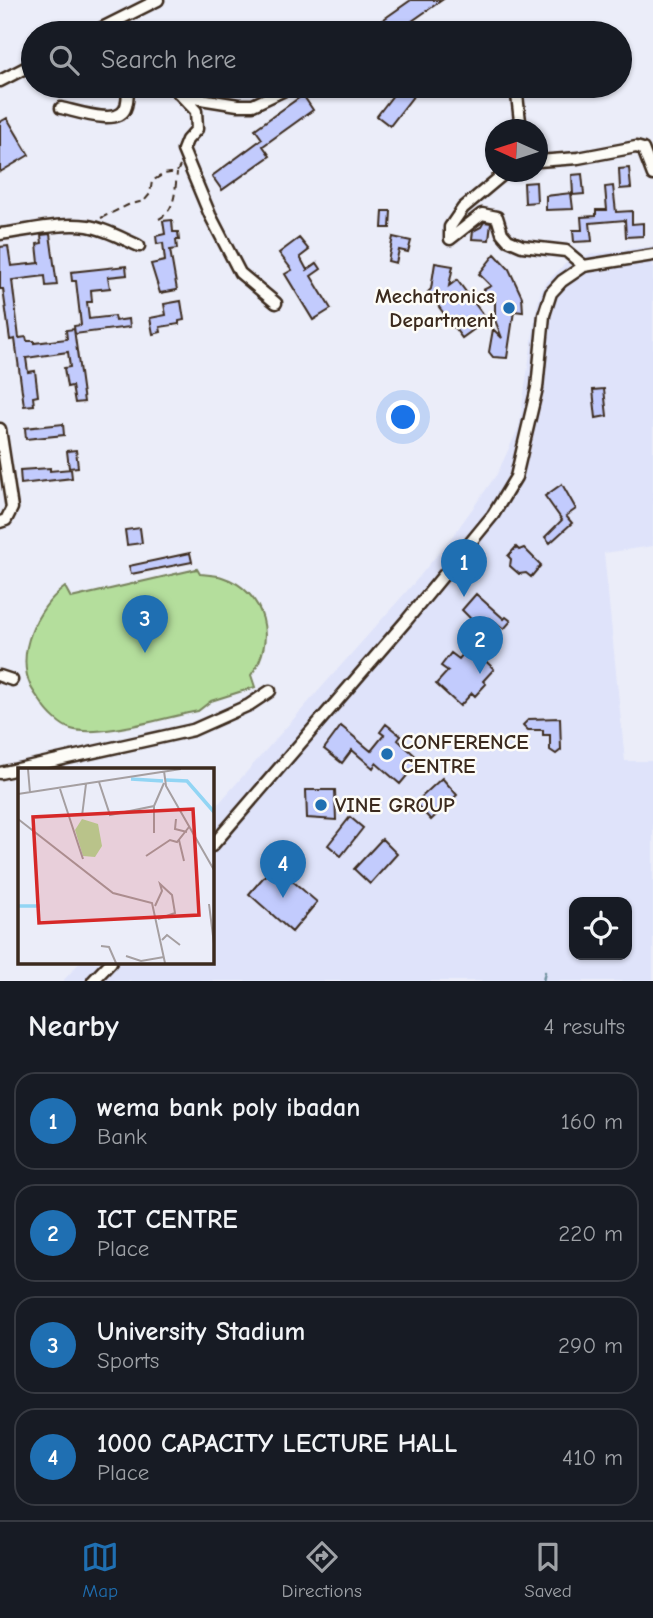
<!DOCTYPE html>
<html lang="en">
<head>
<meta charset="utf-8">
<style>
  :root { --surface:#171b24; --page:#20242c; --text:#f1f3f6; --muted:#9ea1a6; --line:#363941; --accent:#1f6fb2 }
  body { margin:0; font-family:"Comic Neue",sans-serif; background:var(--page); color:var(--text) }
  .controls { position:absolute; right:21px; bottom:21px; display:grid; overflow:hidden; border-radius:14px; box-shadow:0 2px 5px #0004 }
  .controls button { width:63px; height:63px; display:grid; place-items:center; padding:0; border:0; border-bottom:2px solid var(--line); background:var(--surface); color:var(--text); font:35px sans-serif }
  .compass { position:absolute; left:485px; top:119px; width:63px; height:63px; border-radius:50%; background:var(--surface); box-shadow:0 2px 5px #0004; rotate:273deg }
  .you { position:absolute; left:404px; top:418px; width:24px; height:24px; margin:-18px; border:5px solid #fff; border-radius:50%; background:#1a73e8; box-shadow:0 0 0 10px #1a73e833 }
  .badge { display:grid; place-items:center; width:46px; height:46px; border-radius:50%; background:var(--accent); color:#fff; font-size:23px; font-weight:700 }
  .pin { position:absolute; translate:-50% -58px; filter:drop-shadow(0 2px 4px #0008) }
  .pin::after { content:''; position:absolute; top:37px; width:24px; height:21px; background:inherit; clip-path:polygon(0 0,100% 0,50% 100%) }
  .list { margin:0; padding:0; list-style:none }
  h2 { display:flex; justify-content:space-between; align-items:center; height:91px; margin:0; padding:0 28px; font-size:30px }
  h2 small { font-size:23px; font-weight:400; color:var(--muted) }
  .list li { display:grid; grid-template-columns:46px 1fr auto; gap:21px; align-items:center; box-sizing:border-box; height:98px; margin:0 14px 14px; padding:0 14px; border:2px solid var(--line); border-radius:21px }
  .list b { display:block; font-size:26px; white-space:nowrap }
  .list p { margin:0; font-size:23px; white-space:nowrap; color:var(--muted) }
  .list em { font-size:23px; font-style:normal; color:var(--muted) }
  .icon { flex:none; width:38px; height:38px; fill:none; stroke:currentColor; stroke-width:2; stroke-linecap:round; stroke-linejoin:round }
  .map { position:relative; flex:none; width:653px; height:981px; overflow:hidden }
  .search { position:absolute; background:var(--surface); box-shadow:0 2px 5px #0004; left:21px; right:21px; top:21px; height:77px; display:flex; align-items:center; gap:18px; box-sizing:border-box; padding:0 24px; border-radius:38px; color:var(--muted); font-size:26px }
  .sheet { height:539px; background:var(--surface) }
  nav { display:flex; justify-content:space-around; align-items:center; box-sizing:border-box; height:98px; border-top:2px solid var(--line); background:var(--surface); font-size:19px; color:var(--muted) }
  nav a { display:grid; justify-items:center; gap:4px }
  nav .on { color:var(--accent) }
  .map>svg:first-child { display:block }
  .built { fill:#dfe3fa; fill-rule:evenodd }
  .green { fill:#b4de9c; stroke:#78845d; stroke-width:2 }
  .lines { fill:none; stroke-linecap:round; stroke-linejoin:round }
  .stream { stroke:#6f919e; stroke-width:2.5 }
  .building { fill:#c2cbfd; stroke:#3b2a1e; stroke-width:2 }
  .minor-casing { stroke:#3b2a1e; stroke-width:15 }
  .path { stroke:#3b2a1e; stroke-width:2; stroke-dasharray:7 5; stroke-linecap:butt }
  .minor { stroke:#fdfcf7; stroke-width:10 }
  .poi-dot { fill:#1f6fb2; stroke:#fdfcf7; stroke-width:2.5 }
  .labels { text-anchor:middle; dominant-baseline:central; stroke-width:5; stroke-linejoin:round; paint-order:stroke }
  .poi-label { font-size:21px; font-weight:bold; fill:#3b2a1e; stroke:#fdfcf7; text-anchor:start }
  .inset-river { fill:none; stroke:#92d5f4; stroke-width:3.5 }
  .inset-road { fill:none; stroke:#a59fa1; stroke-width:2 }
  .view { fill:#d62828; fill-opacity:0.15; stroke:#d62828; stroke-width:3.5 }
  .inset-edge { fill:none; stroke:#3b2a1e; stroke-width:3.5 }
</style>
</head>
<body>
<div class="map">
<svg width="653" height="981" viewBox="0 0 653 981">
  <rect width="100%" height="100%" fill="#ebedf9"/>
  <filter id="ink" filterUnits="userSpaceOnUse"><feTurbulence type="fractalNoise" baseFrequency=".0143" numOctaves="2"/><feDisplacementMap in="SourceGraphic" scale="14" xChannelSelector="R" yChannelSelector="G"/><feConvolveMatrix kernelMatrix="1 2 1 2 8 2 1 2 1" color-interpolation-filters="sRGB"/></filter>
  <g filter="url(#ink)">
    <path class="built" d="M653,246V546L604,553L625,761H653V981H63L80,962H212V811L414,583L455,533L497,474L519,427L537,307L541,291L547,282L569,260L593,254ZM574,902H627V955H574Z"/>
    <path class="green" d="M197,569L200,574C207,575 216,575 222,577C266,591 277,641 251,675L255,687L211,701L198,711C166,717 101,738 71,729C61,726 48,713 43,705C39,699 34,693 31,687C15,652 37,608 65,587L71,598Z"/>
    <g class="lines">
      <path class="stream" d="M543,981L545,972"/>
    </g>
    <path class="building" d="M411,0H442L395,33H364Z
      M400,86H421L390,126L377,116Z
      M303,95L313,110L263,146L270,156L222,190L212,176L262,139L255,129Z
      M7,118L29,155L0,172V122Z
      M629,168L631,188L620,189L619,169Z
      M582,174L584,194L573,195L572,175Z
      M536,182L537,202L525,203L524,183Z
      M613,186L616,212L632,211V224L643,223V236L626,237L625,220L590,223L592,241L574,242L573,230H582L581,217L596,216V210H607L605,187Z
      M571,193L573,209L546,210V196Z
      M383,211H391L390,228H382Z
      M172,220L173,232H178L179,240H176L177,249L170,250L177,290L160,293L151,264L165,261L163,243L157,244L156,236L165,234L163,221Z
      M484,222L491,223L489,240L472,239L473,231L481,227Z
      M50,234L57,285L46,286L45,276L12,280L19,338L26,337L27,341H34V343L67,339L66,330L74,329L84,402L75,403L72,386L67,387L64,368L70,367L68,352L26,358L28,372L35,371L38,396L33,397L34,405L24,406L15,339L10,340L3,289H0V247L8,246L11,266L39,263L37,244L42,243L41,235Z
      M393,237L411,241L408,252L399,250L396,263L388,261Z
      M299,238L309,250L300,257L307,270L317,263L321,269L311,276L331,309L313,320L285,274L292,270L279,253Z
      M495,254L509,269L522,297L523,312L514,311L507,358L493,357L489,352L493,329L502,338L495,320V297L487,300L483,290L491,286L479,274Z
      M435,263L453,266L449,286L457,280L487,320L462,338L428,292L431,289Z
      M126,266L127,275L108,277L110,288L91,290L92,302H87L89,319L114,316L115,321L129,319L130,327L75,334L74,326L81,325L76,281H72L71,272Z
      M181,301L184,320L179,321V324L160,327L161,332L153,334L150,318L166,315L164,304Z
      M604,389L607,416L596,418L593,390Z
      M63,424L64,435L26,439L25,428Z
      M76,450L78,467L69,468L67,451Z
      M50,468V471L71,469L72,478L21,484L20,470Z
      M562,484L576,509L566,516L572,523L550,543L545,537L562,520L545,496Z
      M140,528L142,543L127,545L125,530Z
      M516,547L519,550L524,548L541,565L531,577L526,573L519,574L510,566L511,559L508,556Z
      M190,553L192,562L131,574L129,566Z
      M476,594L504,619L506,617L511,621L504,629L490,618L470,640L460,631L471,619L462,610Z
      M470,646L494,669L483,681L486,684L475,696L472,693L460,706L436,684L448,671L441,666L451,653L459,659Z
      M560,718L561,750L556,754L550,750V735H543V730H528L523,725L529,719Z
      M386,724L401,736L398,740L420,760L400,784L376,763L373,768L352,750L342,763L324,749L341,726L371,751L384,735L380,732Z
      M442,778L457,795L431,820L415,803Z
      M306,790H335L336,820L307,818Z
      M350,817L363,828L341,856L328,845Z
      M382,839L397,854L370,884L354,869Z
      M274,865L317,902L292,932L249,894Z"/>
    <g class="lines">
      <g class="minor-casing">
        <path id="minor" d="M92,33L158,0
          M0,81L33,64
          M172,86L196,111L197,129L187,140L183,150L210,215L240,273L276,303
          M516,86L521,130
          M182,96L238,105H253L293,86
          M61,108C76,111 117,126 125,109C128,103 128,92 128,86
          M538,161L578,158L636,147L643,149L653,175
          M506,172L463,208L450,227V239L482,214L497,217L502,233L508,240L522,246L566,251L584,266
          M0,234C28,231 59,222 88,226C106,229 123,239 139,246
          M0,429L12,508L6,520L0,522
          M0,676L12,680
          M0,773L193,730L249,705L270,691
          M212,846L406,621L493,515L516,477L537,388L544,315L551,293L562,281L584,266L653,255
          M93,981L111,962"/>
      </g>
      <path class="path" d="M101,218L128,205L144,201L150,194L152,181L164,174L177,172L180,166
        M159,219C176,210 175,190 177,173"/>
      <use href="#minor" class="minor"/>
    </g>
  </g>
  <g class="poi-dot">
    <circle cx="509" cy="308" r="7"/>
    <circle cx="387" cy="754" r="7"/>
    <circle cx="321" cy="805" r="7"/>
  </g>
  <g class="labels">
    <g class="poi-label">
      <text x="495" y="296" text-anchor="end">Mechatronics<tspan x="495" dy="24">Department</tspan></text>
      <text x="401" y="742">CONFERENCE<tspan x="401" dy="24">CENTRE</tspan></text>
      <text x="335" y="805">VINE GROUP</text>
    </g>
  </g>
  <g transform="translate(18 768)">
    <rect width="196" height="196" fill="#ebedf9"/>
    <path d="M64,51L80,56L84,78L77,89L65,88L57,62Z" fill="#b4de9c"/>
    <path class="inset-river" d="M113,11L145,13M148,12L169,13L196,44M0,138H22"/>
    <path class="inset-road" d="M10,1L12,25M146,3L148,18L196,102M81,14L92,47L136,38L146,15M42,21L65,91M0,26L163,1M64,48L68,16M0,51L95,125L134,135L147,195M158,51L157,61L169,64M136,65V38M161,72L166,93M128,88L152,72L159,74L171,59M191,136L196,176M137,138L144,123L142,116L154,127L157,145L140,151M144,172L149,167L162,177M83,178L91,179L98,195M108,188L123,193L146,189"/>
    <path class="view" d="M175,41L181,147L21,155L15,49Z"/>
    <rect width="196" height="196" class="inset-edge"/>
  </g>
</svg>
<div class="controls">
<button><svg class="icon" aria-label="locate" viewBox="0 0 24 24"><circle cx="12" cy="12" r="6"/><path d="M12 2v4M12 18v4M2 12h4M18 12h4"/></svg></button>
</div>
<svg class="compass" viewBox="-18 -18 36 36"><path d="M0-13l5 13h-10z" fill="#e53935"/><path d="M0 13l5-13h-10z" fill="#9ea1a6"/></svg>
<div class="you"></div>
<div class="pin badge" style="left:464px;top:597px">1</div>
<div class="pin badge" style="left:480px;top:674px">2</div>
<div class="pin badge" style="left:145px;top:653px">3</div>
<div class="pin badge" style="left:283px;top:898px">4</div>
<div class="search"><svg class="icon" aria-label="search" viewBox="0 0 24 24"><circle cx="10" cy="10" r="6"/><path d="M15 15l6 6"/></svg>Search here</div>
</div>
<section class="sheet">
<h2>Nearby<small>4 results</small></h2>
<ul class="list">
<li><span class="badge">1</span><div><b>wema bank poly ibadan</b><p>Bank</p></div><em>160 m</em></li>
<li><span class="badge">2</span><div><b>ICT CENTRE</b><p>Place</p></div><em>220 m</em></li>
<li><span class="badge">3</span><div><b>University Stadium</b><p>Sports</p></div><em>290 m</em></li>
<li><span class="badge">4</span><div><b>1000 CAPACITY LECTURE HALL</b><p>Place</p></div><em>410 m</em></li>
</ul>
</section>
<nav>
<a class="on"><svg class="icon" aria-label="map" viewBox="0 0 24 24"><path d="M3 6l6-2 6 2 6-2v14l-6 2-6-2-6 2zM9 4v14M15 6v14"/></svg>Map</a>
<a><svg class="icon" aria-label="directions" viewBox="0 0 24 24"><path d="M12 3l9 9-9 9-9-9zM9 14v-3h6M13 9l2 2-2 2"/></svg>Directions</a>
<a><svg class="icon" aria-label="saved" viewBox="0 0 24 24"><path d="M7 4h10v16l-5-4-5 4z"/></svg>Saved</a>
</nav>
</body>
</html>
